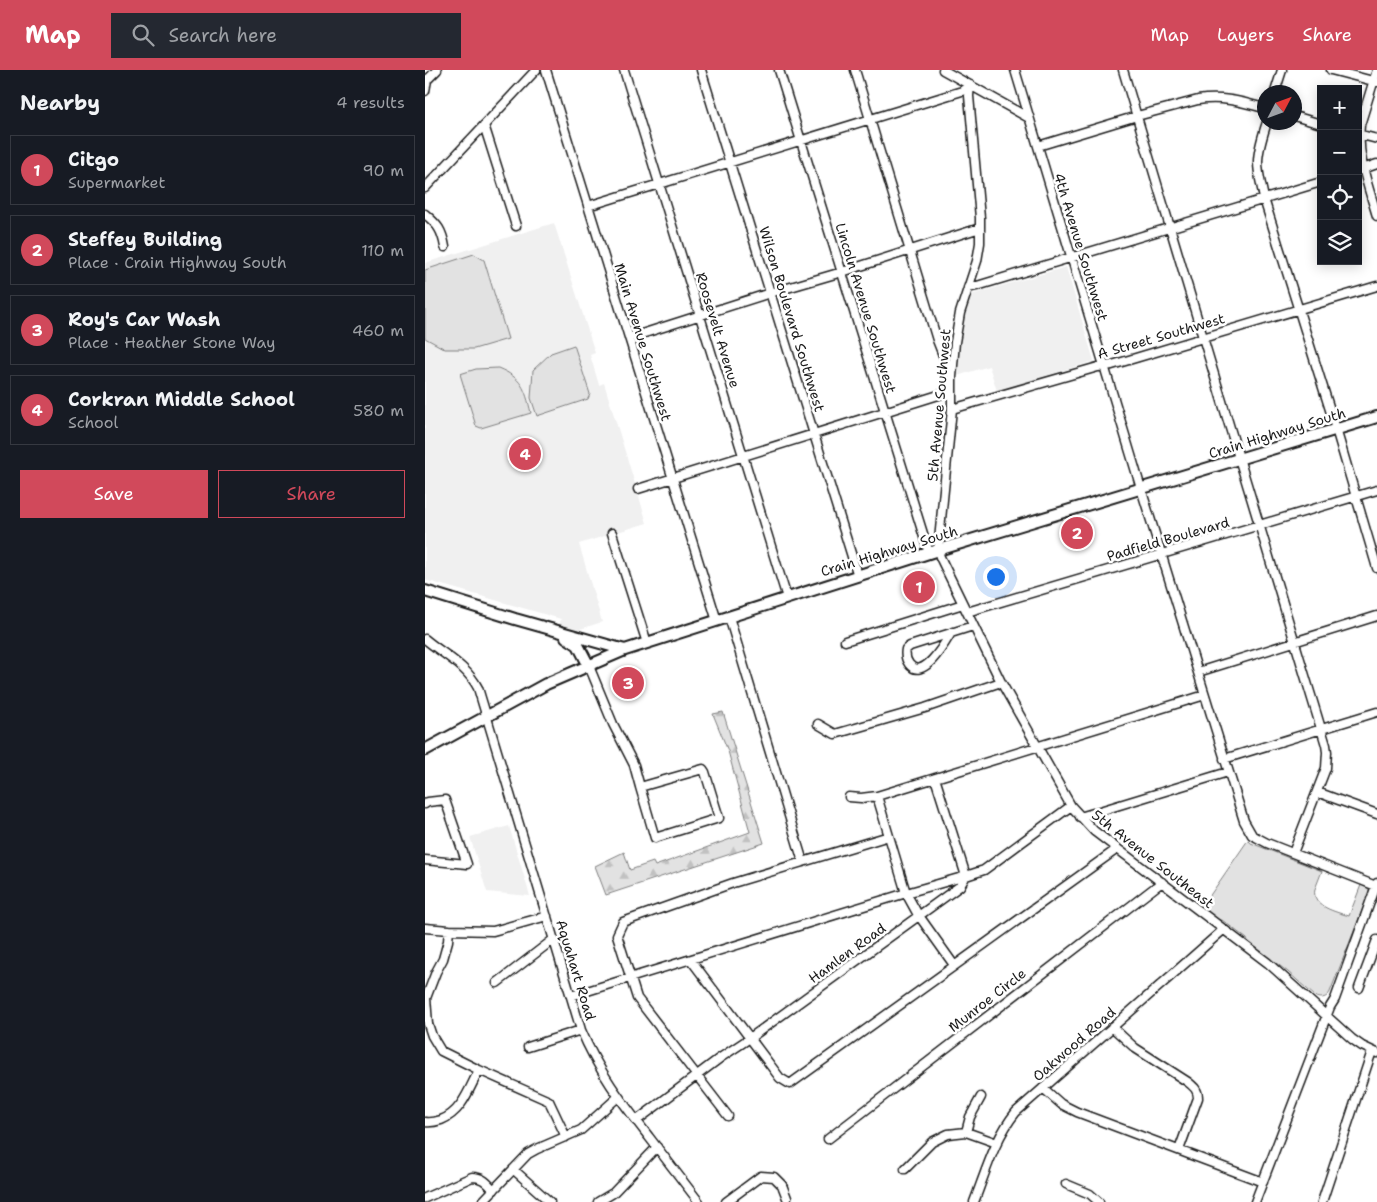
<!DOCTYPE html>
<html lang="en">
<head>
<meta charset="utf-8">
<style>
  :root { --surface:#171b24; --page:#242831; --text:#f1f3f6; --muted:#9ea1a6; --line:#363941; --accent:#d1495b }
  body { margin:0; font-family:"Shantell Sans",sans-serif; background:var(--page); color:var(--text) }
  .controls { position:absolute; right:15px; top:15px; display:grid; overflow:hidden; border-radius:0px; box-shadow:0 2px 12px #0003 }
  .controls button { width:45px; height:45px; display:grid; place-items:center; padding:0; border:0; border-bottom:1px solid var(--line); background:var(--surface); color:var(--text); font:25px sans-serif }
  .compass { position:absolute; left:832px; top:15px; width:45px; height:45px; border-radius:50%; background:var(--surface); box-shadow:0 2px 12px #0003; rotate:49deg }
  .you { position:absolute; left:570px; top:506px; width:18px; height:18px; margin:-12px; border:4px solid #fff; border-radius:50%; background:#1a73e8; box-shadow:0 0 0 8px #1a73e833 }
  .badge { display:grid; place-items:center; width:32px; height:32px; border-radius:50%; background:var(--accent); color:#fff; font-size:16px; font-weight:700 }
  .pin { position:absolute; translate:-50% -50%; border:2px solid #fff; box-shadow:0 1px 5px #0006 }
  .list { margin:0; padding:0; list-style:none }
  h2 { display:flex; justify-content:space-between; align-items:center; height:65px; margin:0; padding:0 20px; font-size:21px }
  h2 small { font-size:16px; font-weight:400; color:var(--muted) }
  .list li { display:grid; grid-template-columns:32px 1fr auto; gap:15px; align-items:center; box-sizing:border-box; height:70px; margin:0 10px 10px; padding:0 10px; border:1px solid var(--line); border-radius:0px }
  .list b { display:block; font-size:19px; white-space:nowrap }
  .list p { margin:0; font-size:16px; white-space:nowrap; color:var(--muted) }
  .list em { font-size:16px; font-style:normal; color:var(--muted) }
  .actions { display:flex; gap:10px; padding:15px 20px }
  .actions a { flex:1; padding:11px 0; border:1px solid var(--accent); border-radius:0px; text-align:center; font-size:18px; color:var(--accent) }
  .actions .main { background:var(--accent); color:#fff }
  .icon { flex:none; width:28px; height:28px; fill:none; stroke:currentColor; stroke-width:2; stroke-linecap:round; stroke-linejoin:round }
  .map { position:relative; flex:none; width:952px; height:1132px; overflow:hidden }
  header { display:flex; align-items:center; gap:30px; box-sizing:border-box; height:70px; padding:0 25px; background:var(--accent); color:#fff }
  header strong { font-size:24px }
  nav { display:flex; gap:28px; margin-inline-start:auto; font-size:18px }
  .search { width:350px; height:45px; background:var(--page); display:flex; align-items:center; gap:12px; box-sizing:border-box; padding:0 18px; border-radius:0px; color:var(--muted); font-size:19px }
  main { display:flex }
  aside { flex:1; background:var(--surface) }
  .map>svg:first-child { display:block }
  .built { fill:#f0f0f0 }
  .grass { fill:#e2e2e2; stroke:#7f7f7f }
  .forest { fill:url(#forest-firs); stroke:#7f7f7f }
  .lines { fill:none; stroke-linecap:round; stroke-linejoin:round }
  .minor-casing { stroke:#1c1c1c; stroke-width:11 }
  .major-casing { stroke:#1c1c1c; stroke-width:14 }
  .minor { stroke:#fff; stroke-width:8 }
  .major { stroke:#fff; stroke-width:10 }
  .labels { text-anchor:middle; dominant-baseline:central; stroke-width:5; stroke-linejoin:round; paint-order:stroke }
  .street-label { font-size:14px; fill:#1c1c1c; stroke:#fff }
</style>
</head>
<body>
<header>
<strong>Map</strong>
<div class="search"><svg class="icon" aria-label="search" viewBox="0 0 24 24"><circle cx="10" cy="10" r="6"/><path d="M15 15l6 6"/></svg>Search here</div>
<nav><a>Map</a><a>Layers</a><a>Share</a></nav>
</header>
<main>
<aside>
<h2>Nearby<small>4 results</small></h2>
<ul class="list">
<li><span class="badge">1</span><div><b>Citgo</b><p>Supermarket</p></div><em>90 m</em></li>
<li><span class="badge">2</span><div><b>Steffey Building</b><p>Place · Crain Highway South</p></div><em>110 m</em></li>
<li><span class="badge">3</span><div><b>Roy's Car Wash</b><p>Place · Heather Stone Way</p></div><em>460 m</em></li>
<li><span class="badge">4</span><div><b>Corkran Middle School</b><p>School</p></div><em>580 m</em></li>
</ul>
<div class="actions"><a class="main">Save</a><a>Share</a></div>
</aside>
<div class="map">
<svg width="952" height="1132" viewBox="0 0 952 1132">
  <defs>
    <pattern id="forest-firs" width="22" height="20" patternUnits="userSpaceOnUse" patternTransform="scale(1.25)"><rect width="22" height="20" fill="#e2e2e2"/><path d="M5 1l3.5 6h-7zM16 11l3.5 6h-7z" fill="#c1c1c1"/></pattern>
  </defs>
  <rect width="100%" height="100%" fill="#fff"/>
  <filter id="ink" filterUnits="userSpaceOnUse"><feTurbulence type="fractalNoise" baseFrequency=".02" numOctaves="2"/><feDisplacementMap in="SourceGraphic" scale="10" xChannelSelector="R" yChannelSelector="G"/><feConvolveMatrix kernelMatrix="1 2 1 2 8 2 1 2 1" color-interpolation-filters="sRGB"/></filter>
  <g filter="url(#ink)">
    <path class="built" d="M129,153L170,283L165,285L174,315L179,313L222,453L193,462L191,457L182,460L183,465L154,474L177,552L149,561L134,556L136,549L0,510V193Z
      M641,197L669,291L572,321L564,296L532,306L535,261L545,225Z
      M84,756L105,826L62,822L45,767Z"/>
    <path class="grass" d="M49,184L59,190L83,269L49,279H20L0,268V200Z
      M149,275L165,324L163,329L112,346L106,328L108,300L126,283Z
      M73,298C97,308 100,318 106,343L56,358L51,356L35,304L51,299Z
      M823,770L826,773L897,801C895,807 892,813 890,819C886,837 912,842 924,846L936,815L944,819V823L905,922C902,928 897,929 891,927L863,902L823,872L822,869L797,850H793L777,837Z"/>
    <path class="forest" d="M298,642L339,773L181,825L170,796L199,782L205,800L228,792L230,796L325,762L303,681L288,644Z"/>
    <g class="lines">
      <g class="minor-casing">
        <path id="minor" d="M121,0L292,551
          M199,0L362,528
          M276,0L433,506
          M354,0L504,483
          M430,0L512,270L525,303
          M518,0L604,48
          M590,0L718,425L819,751L827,765L842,773L951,816
          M698,0L814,388L901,675L902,682L901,698L868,783
          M906,0L952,12
          M952,0L935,55C932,88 943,115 952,146
          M545,15L544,26L555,148V173L552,191L535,243L530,272L527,307V339L513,480L515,487L576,612L646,736L669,761L843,893L927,969L937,976L952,983
          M0,21L2,10L12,0
          M850,22L857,0
          M869,46L896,54
          M842,52C838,65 833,79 833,92C833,105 837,117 839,129L911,359L952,498
          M59,55L91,156
          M933,64L952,69
          M613,76L712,46L773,30C797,26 817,32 839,38
          M935,100L952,94
          M0,118L111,0
          M163,136L537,21L545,15
          M0,144C13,155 17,160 20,177
          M543,218L552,216L896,112
          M204,268L345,223L417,202L555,158
          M527,339L673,297L687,295L952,216
          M213,419L520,323H526
          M187,463L222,573
          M542,542L952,420
          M304,547L378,792
          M526,563C520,573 498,612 484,594C481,590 480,584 481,579L485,576L548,556
          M0,569C19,585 41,595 53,618L156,960C173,1001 197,1032 224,1067C241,1089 257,1110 274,1132
          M420,571L538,534
          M164,596L188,654L209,695L215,717L278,699L280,702L294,748L230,768L215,717
          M773,602L952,546
          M393,654L410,664L500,638L576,612
          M799,689L952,642
          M892,722L952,744
          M452,726L481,823L492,843L529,895
          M424,727L436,728L452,726L780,625
          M0,734L3,732L20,730L42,794L0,790
          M655,747L803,702
          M0,858L24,860L68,861L122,846
          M24,860L23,871L18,889L11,902L1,928L3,954L7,966L16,981L54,1000L124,1031L141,1067
          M266,890L355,1008L365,1014L692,779
          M72,913L129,869
          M934,918L952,870
          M146,926L478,824L541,806L510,708
          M687,957L710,978L763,1012C769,1017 773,1020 773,1028L754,1080
          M103,977L156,960
          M618,1018L636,1034L652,1042L838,1112
          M303,1046L212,928L192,865L198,852L308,813L464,766
          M211,1051L295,988L325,968L535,816L541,806L559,800L646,736
          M0,1052C6,1053 10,1052 16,1050C37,1042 44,1019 54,1000
          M541,1062L545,1047L556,1027
          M403,1069L737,812
          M480,1099L507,1072L523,1064L541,1062L572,1073
          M89,1100L125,1132
          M641,1114L665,1124L674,1132
          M0,1128L47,1107C58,1107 62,1113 69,1120
          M57,1132L103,1084L112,1079L156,1060L193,1027
          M173,1132L188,1123L232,1077
          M301,1132L336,1106L349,1107L357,1115L362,1128
          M549,1132C561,1101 570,1068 591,1042L798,860
          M830,1132L905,937L910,929L952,813
          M897,1132L947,981"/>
      </g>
      <g class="major-casing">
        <path id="major" d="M0,521L90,549L200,580
          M141,567L153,575L164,596
          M0,680L121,614L200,580L513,480L952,347"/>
      </g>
      <use href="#minor" class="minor"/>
      <use href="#major" class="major"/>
    </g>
  </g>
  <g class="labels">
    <g class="street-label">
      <text transform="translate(656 177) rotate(73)">4th Avenue Southwest</text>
      <text transform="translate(441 238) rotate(73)">Lincoln Avenue Southwest</text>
      <text transform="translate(367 249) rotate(73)">Wilson Boulevard Southwest</text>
      <text transform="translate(293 260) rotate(73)">Roosevelt Avenue</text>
      <text transform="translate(736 266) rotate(-16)">A Street Southwest</text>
      <text transform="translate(218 272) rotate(73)">Main Avenue Southwest</text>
      <text transform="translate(514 335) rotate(-85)">5th Avenue Southwest</text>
      <text transform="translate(852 363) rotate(-17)">Crain Highway South</text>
      <text transform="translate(743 469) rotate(-16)">Padfield Boulevard</text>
      <text transform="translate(464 481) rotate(-17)">Crain Highway South</text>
      <text transform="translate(728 789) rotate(38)">5th Avenue Southeast</text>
      <text transform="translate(422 883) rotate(-36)">Hamlen Road</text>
      <text transform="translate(151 900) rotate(73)">Aquahart Road</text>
      <text transform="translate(562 930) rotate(-38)">Munroe Circle</text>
      <text transform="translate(649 974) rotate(-41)">Oakwood Road</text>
    </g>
  </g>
</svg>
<div class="controls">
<button>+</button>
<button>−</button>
<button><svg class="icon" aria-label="locate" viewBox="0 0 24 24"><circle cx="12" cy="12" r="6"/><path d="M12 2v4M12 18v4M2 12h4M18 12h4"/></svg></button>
<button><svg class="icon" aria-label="layers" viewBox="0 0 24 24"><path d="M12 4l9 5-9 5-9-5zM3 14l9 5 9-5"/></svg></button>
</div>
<svg class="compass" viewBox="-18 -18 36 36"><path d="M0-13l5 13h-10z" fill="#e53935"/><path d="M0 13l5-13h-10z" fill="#9ea1a6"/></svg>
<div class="you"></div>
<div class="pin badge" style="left:494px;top:517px">1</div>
<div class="pin badge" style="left:652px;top:463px">2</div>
<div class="pin badge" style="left:203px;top:613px">3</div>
<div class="pin badge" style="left:100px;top:384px">4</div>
</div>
</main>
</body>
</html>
